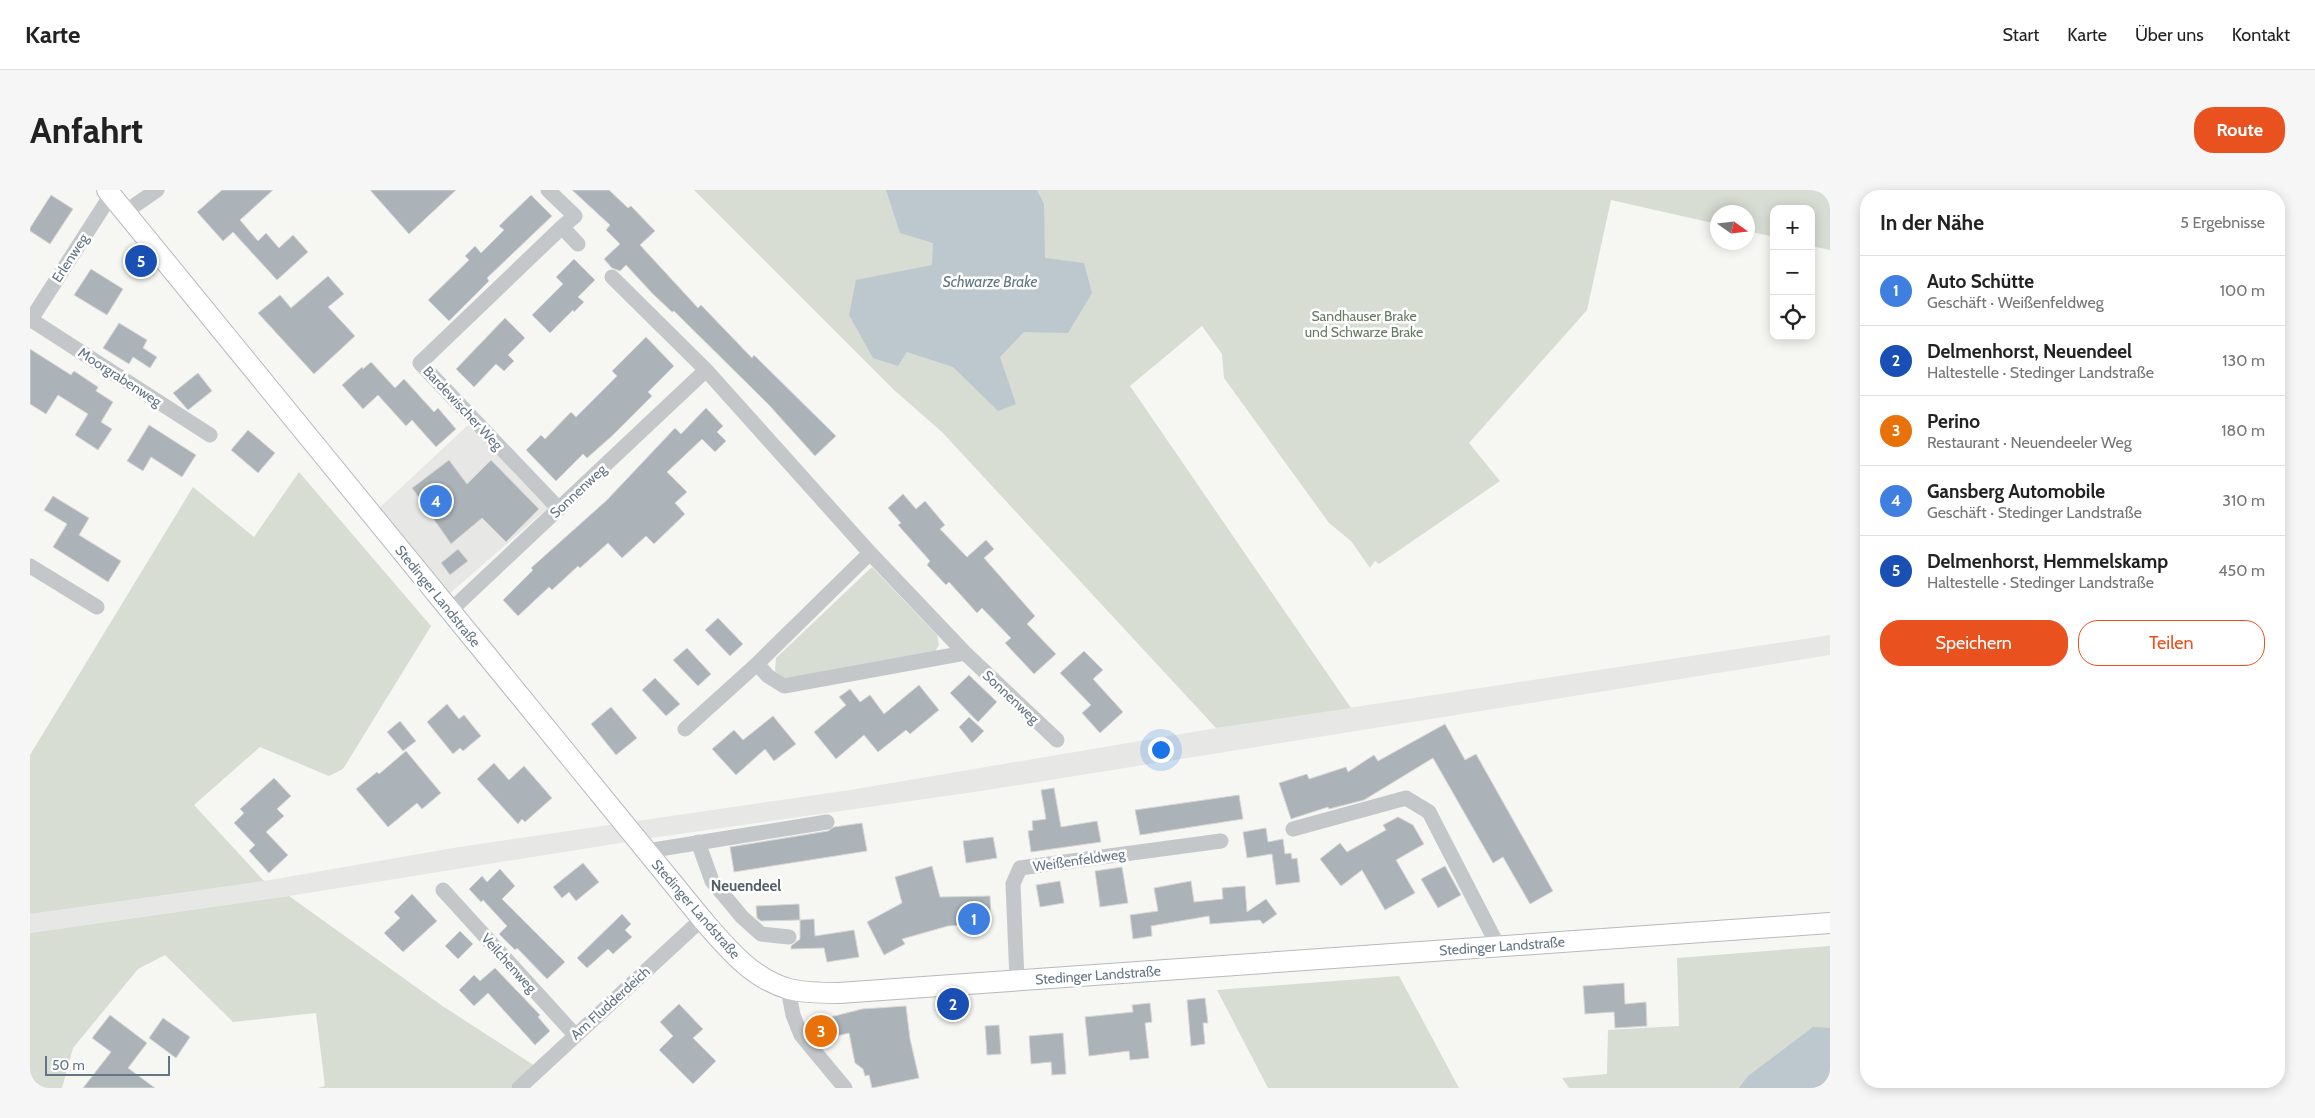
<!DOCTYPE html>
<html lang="de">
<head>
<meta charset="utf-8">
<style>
  :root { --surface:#fff; --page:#f6f6f6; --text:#222; --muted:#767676; --line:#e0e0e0; --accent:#e9511f }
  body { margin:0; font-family:Cabin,sans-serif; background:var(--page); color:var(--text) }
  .controls { position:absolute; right:15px; top:15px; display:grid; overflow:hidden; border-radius:10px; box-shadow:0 2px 12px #0003 }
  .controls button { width:45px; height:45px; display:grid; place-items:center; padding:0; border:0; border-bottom:1px solid var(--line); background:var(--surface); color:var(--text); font:25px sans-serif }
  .compass { position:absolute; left:1680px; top:15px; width:45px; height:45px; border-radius:50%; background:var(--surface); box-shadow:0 2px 12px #0003; rotate:104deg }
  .scale { position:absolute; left:15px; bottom:12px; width:125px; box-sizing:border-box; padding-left:5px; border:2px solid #647585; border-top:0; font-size:14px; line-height:18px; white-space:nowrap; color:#647585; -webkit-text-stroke:4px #fff; paint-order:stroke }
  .you { position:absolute; left:1130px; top:559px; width:18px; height:18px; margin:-12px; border:4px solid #fff; border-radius:50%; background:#1a73e8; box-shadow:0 0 0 8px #1a73e833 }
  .badge { display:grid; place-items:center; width:32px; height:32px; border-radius:50%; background:var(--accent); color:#fff; font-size:16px; font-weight:700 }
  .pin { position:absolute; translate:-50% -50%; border:2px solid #fff; box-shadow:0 1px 5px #0006 }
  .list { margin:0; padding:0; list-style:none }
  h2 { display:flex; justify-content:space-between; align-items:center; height:65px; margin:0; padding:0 20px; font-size:21px }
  h2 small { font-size:16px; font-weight:400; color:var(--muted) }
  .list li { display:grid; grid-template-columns:32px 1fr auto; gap:15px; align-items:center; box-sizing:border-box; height:70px; padding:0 20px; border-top:1px solid var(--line) }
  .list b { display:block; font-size:19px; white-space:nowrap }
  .list p { margin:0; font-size:16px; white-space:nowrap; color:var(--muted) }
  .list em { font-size:16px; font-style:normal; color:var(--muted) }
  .actions { display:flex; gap:10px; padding:15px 20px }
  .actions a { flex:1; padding:11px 0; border:1px solid var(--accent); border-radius:20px; text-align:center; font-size:18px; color:var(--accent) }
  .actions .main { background:var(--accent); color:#fff }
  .icon { flex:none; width:28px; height:28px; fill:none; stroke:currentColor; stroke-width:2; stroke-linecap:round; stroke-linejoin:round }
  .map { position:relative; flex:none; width:1800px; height:898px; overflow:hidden; border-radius:20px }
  header { display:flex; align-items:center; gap:30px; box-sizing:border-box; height:70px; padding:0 25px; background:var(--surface); border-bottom:1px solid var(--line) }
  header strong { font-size:24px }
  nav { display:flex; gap:28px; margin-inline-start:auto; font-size:18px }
  .intro { display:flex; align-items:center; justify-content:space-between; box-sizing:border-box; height:120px; padding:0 30px }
  h1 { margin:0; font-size:35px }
  .button { padding:12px 22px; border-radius:20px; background:var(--accent); color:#fff; font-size:18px; font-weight:700 }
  main { display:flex; gap:30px; padding:0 30px }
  aside { flex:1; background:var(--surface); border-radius:20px; box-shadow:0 2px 12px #0003 }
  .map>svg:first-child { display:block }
  .built { fill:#e7e8e6 }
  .green { fill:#d7ddd3 }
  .water { fill:#bcc8cd }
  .building { fill:#abb3b9; stroke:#d7d7d5 }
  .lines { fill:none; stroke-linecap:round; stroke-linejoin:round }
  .secondary-casing { stroke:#b5babf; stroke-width:22 }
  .minor { stroke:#c3c7ca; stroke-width:15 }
  .secondary { stroke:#fff; stroke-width:20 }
  .labels { text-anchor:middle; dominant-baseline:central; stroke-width:5; stroke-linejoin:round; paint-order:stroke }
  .street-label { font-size:14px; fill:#647585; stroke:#fff }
  .park-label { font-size:14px; fill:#677b63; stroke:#fff }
  .water-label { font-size:15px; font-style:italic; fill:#5f7781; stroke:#fff }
  .neighbourhood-label { font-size:15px; font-weight:bold; fill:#525f69; stroke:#fff }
</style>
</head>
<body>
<header>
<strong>Karte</strong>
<nav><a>Start</a><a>Karte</a><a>Über uns</a><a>Kontakt</a></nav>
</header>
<div class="intro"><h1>Anfahrt</h1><a class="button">Route</a></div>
<main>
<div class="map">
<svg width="1800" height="898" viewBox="0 0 1800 898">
  <rect width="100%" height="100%" fill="#f6f6f2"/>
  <path class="built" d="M438,235L518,318L418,405L345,322Z
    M1800,445V465L951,601L621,648L259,706L0,743V724L234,691L429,657L820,600L1186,538Z"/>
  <path class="green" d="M664,0H1800V60L1781,56V19H1744V47L1718,41V22H1688L1687,34L1581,10L1557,120L1439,253L1470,291L1349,374L1345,371L1340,378L1321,351L1299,333L1194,188L1192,164L1172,136L1100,196L1321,518L1186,538L912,242L864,200Z
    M269,282L401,436L313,579L299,586L230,557L164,615L234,691L0,724V565L163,297L224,347Z
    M842,377L907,445L909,455L904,463L755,489L745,481L746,468Z
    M259,706L411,815L505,876L481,898H288L295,896L286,823L203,832L135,765L108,779L43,858L32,898H0V743Z
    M1800,756V898H1539L1532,888L1577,884L1578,840L1649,836L1647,768Z
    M1369,786L1429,898H1238L1187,800Z"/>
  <path class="water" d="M856,0H1007L1014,14L1015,68L1054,73L1062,103L1038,143L994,142L970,167L986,214L968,221L923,177L877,162L868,176L843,168L819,125L826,90L902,75L903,53L870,43Z
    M1783,837L1800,838V898H1709L1718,886Z"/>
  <path class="building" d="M192,0H243L210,30L228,51L236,43L249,58L263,45L278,62L247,90L203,42L193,51L167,22Z
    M340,0H426L379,44Z
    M542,0H579L598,18L601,16L625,41L610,55L668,118L671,115L722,168L724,165L806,246L785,266L739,215L644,121L642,122L623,104L596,75L590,81L582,78L574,69L590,54L576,40L580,35Z
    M21,5L43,19L20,54L0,41V38Z
    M501,5L522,26L457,88L459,91L419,131L398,110L439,70L435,66L445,56L451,63L474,40L469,36Z
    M544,69L565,90L548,107L554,112L544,122L543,120L520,143L502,125L533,94L526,87Z
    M61,79L93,99L77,125L44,105Z
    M298,86L314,104L298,117L325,146L284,184L228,123L250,105L261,118Z
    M475,128L495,148L478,165L484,171L474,181L466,174L444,197L426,179Z
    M89,133L117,150L113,158L127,167L120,178L103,167L99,174L73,158Z
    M616,147L644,176L618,202L622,206L583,245L557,268L553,264L526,291L496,260L511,245L515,249L541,222L546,227L587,186L582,181Z
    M0,159L41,185L44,181L68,197L66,201L83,212L71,232L82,239L68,260L45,245L58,224L28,205L16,224L0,214Z
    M341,172L365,198L374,189L404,222L408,218L426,239L406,257L382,230L376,236L348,205L333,219L312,195L332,177L333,179Z
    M168,183L182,201L158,220L143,203Z
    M676,218L693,236L687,242L696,251L685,262L672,249L637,282L657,302L645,313L655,324L624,354L616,346L592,368L578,353L550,378L548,376L522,400L519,397L488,426L473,410L503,380L501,378L577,310L645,238L651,244Z
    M119,235L166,265L152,287L121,267L113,281L97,271Z
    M218,240L245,263L228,283L201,260Z
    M419,270L437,294L461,270L509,319L476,352L452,328L421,354L382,298Z
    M873,304L886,319L895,311L915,335L910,339L937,367L956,350L964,359L954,368L1005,426L997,434L1026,464L1004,484L975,453L981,448L952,418L947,423L919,392L916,395L897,375L900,371L868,335L871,333L858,318Z
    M23,306L59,328L49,345L91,371L78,392L23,357L37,334L14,320Z
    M428,359L438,371L420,385L411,373Z
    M688,428L713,454L700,466L675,440Z
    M657,458L681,484L668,496L643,470Z
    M1054,461L1073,480L1063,489L1093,522L1070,543L1052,523L1061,515L1030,483Z
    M939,485L967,512L948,532L920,503Z
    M625,488L650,514L636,526L612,500Z
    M889,495L909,520L880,544L876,540L848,562L834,545L806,569L784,542L816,515L809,507L820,499L830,512L840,505L854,524Z
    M417,514L429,529L434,525L451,546L433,561L430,558L423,564L397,532Z
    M581,517L607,548L586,565L561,534Z
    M743,526L766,554L744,571L735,559L706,585L682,559L704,540L713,550Z
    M939,527L954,541L942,553L929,537Z
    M370,531L386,551L373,561L357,542Z
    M1415,534L1435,570L1446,564L1523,701L1500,714L1473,667L1463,673L1403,568L1334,610L1299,619L1298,617L1261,629L1249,593L1277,584L1279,589L1316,577L1318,582L1344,565L1348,571Z
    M376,561L411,603L392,619L387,613L358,637L326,599L347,582L349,584Z
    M464,573L479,590L494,576L522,608L495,632L492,629L488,634L447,589Z
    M244,588L261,606L247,619L254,626L236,642L258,665L239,683L219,661L225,655L204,633L214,623L210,619Z
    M1024,598L1031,637L1067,631L1071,652L1001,662L998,641L1003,640L1002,631L1016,629L1011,600Z
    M1209,605L1213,629L1110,645L1105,620Z
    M1368,627L1383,635L1394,654L1366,670L1385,703L1355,720L1332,680L1311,696L1290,669L1310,653L1317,662L1356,640L1353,635Z
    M832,633L837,661L704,682L700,657L798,641L804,637Z
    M1236,638L1238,652L1253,649L1255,664L1261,663L1262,669L1267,668L1270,692L1246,695L1242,664L1217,668L1213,642Z
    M963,647L967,668L936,673L933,651Z
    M553,673L569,692L546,711L539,702L532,708L523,697Z
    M902,676L910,707L960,706L961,733L918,736L872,749L875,754L854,765L837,732L872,713L865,687Z
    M1415,676L1431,705L1408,718L1391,689Z
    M1092,677L1098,713L1070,717L1065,681Z
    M470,679L485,696L472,709L535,772L517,789L487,758L485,760L469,744L477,736L453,710L451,712L439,699L452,686L457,692Z
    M1030,691L1034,713L1010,717L1006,695Z
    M1161,691L1164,712L1193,709L1192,698L1215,696L1217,722L1236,709L1247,724L1233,734L1230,730L1180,734L1179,726L1121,736L1122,746L1103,749L1100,725L1128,721L1124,698Z
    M382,704L407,731L373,762L354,743L370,728L364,722Z
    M769,714L770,730L731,731L727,728L726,716Z
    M592,724L601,734L595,740L602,747L583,764L578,759L557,778L547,768Z
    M784,729L785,746L824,740L829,767L797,772L794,758L761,759V756L770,749V730Z
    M430,741L443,754L428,769L415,756Z
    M465,778L510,825L508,827L520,841L505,855L458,803L444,816L429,800L444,785L450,791Z
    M1594,793L1595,814L1616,812L1617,836L1585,838L1584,822L1555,824L1553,796Z
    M1175,808L1178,833H1173L1175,854L1161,856L1157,810Z
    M1120,813L1122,832L1115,833L1119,868L1100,870L1099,861L1059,866L1055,827L1103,822L1102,815Z
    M649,814L673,839L663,848L686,871L663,894L629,860L643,846L630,832Z
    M876,816L880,849L889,888L842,898L839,885L835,886L833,879L825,873L819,843L798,848L793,829L832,819Z
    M80,825L117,853L98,878L125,898H53L81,862L62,848Z
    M133,828L160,847L146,868L119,848Z
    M969,835L971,864L957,865L955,836Z
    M1033,843L1036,884L1022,885L1021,872L1001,874L999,846Z"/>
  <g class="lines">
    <g class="secondary-casing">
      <path id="secondary" d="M77,0L672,729C696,757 722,789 759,799C775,803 793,803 809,803L1800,733"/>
    </g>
    <path class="minor" d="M518,0L545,26L532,37L548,54
      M95,22L127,0
      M582,87L676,180
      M0,129L180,245
      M0,131L81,5
      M529,319L390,173L532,37
      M0,376L67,417
      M420,421L676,180L840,363L935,463L1027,550
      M727,474L738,486L754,496L935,463
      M655,539L727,474L840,363
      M1263,639L1376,608L1399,622L1468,756
      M668,652L682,691L712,727L731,744L759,747
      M617,661L797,632
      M413,700L545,845
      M987,790L983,694L990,678L1191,651
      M758,799L763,825L771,845L815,898
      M489,898L672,729"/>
    <use href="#secondary" class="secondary"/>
  </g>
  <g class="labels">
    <g class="street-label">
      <text transform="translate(40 68) rotate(-57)">Erlenweg</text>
      <text transform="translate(90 187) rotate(33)">Moorgrabenweg</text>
      <text transform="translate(433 218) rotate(47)">Bardewischer Weg</text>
      <text transform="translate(548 301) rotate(-43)">Sonnenweg</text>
      <text transform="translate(408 406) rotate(51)">Stedinger Landstraße</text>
      <text transform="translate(981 507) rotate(43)">Sonnenweg</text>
      <text transform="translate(1049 670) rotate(-8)">Weißenfeldweg</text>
      <text transform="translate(666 719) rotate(49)">Stedinger Landstraße</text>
      <text transform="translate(1472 756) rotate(-4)">Stedinger Landstraße</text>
      <text transform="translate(479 773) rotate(48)">Veilchenweg</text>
      <text transform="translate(1068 785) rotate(-4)">Stedinger Landstraße</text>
      <text transform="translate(580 813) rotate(-42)">Am Fludderdeich</text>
    </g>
    <g class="park-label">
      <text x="1334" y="126">Sandhauser Brake<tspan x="1334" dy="16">und Schwarze Brake</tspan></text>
    </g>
    <g class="water-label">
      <text x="960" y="92">Schwarze Brake</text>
    </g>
    <g class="neighbourhood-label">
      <text x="716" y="696">Neuendeel</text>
    </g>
  </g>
</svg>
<div class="controls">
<button>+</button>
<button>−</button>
<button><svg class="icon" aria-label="locate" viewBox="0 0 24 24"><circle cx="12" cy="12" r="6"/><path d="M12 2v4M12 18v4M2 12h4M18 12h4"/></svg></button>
</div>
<svg class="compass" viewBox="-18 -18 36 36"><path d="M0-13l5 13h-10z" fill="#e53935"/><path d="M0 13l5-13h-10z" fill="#767676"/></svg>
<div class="scale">50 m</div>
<div class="you"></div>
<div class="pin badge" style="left:944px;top:729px;background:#3f7fe0">1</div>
<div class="pin badge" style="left:923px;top:814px;background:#1a4fb4">2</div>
<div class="pin badge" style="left:791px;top:841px;background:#e8710a">3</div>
<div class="pin badge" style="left:406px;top:311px;background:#3f7fe0">4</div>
<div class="pin badge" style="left:111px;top:71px;background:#1a4fb4">5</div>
</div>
<aside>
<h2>In der Nähe<small>5 Ergebnisse</small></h2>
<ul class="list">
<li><span class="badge" style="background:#3f7fe0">1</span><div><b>Auto Schütte</b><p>Geschäft · Weißenfeldweg</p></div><em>100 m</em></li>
<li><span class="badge" style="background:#1a4fb4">2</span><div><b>Delmenhorst, Neuendeel</b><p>Haltestelle · Stedinger Landstraße</p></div><em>130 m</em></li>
<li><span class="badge" style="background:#e8710a">3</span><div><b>Perino</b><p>Restaurant · Neuendeeler Weg</p></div><em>180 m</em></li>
<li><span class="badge" style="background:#3f7fe0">4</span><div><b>Gansberg Automobile</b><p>Geschäft · Stedinger Landstraße</p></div><em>310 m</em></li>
<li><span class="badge" style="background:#1a4fb4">5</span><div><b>Delmenhorst, Hemmelskamp</b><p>Haltestelle · Stedinger Landstraße</p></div><em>450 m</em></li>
</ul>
<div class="actions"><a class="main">Speichern</a><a>Teilen</a></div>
</aside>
</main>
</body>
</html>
